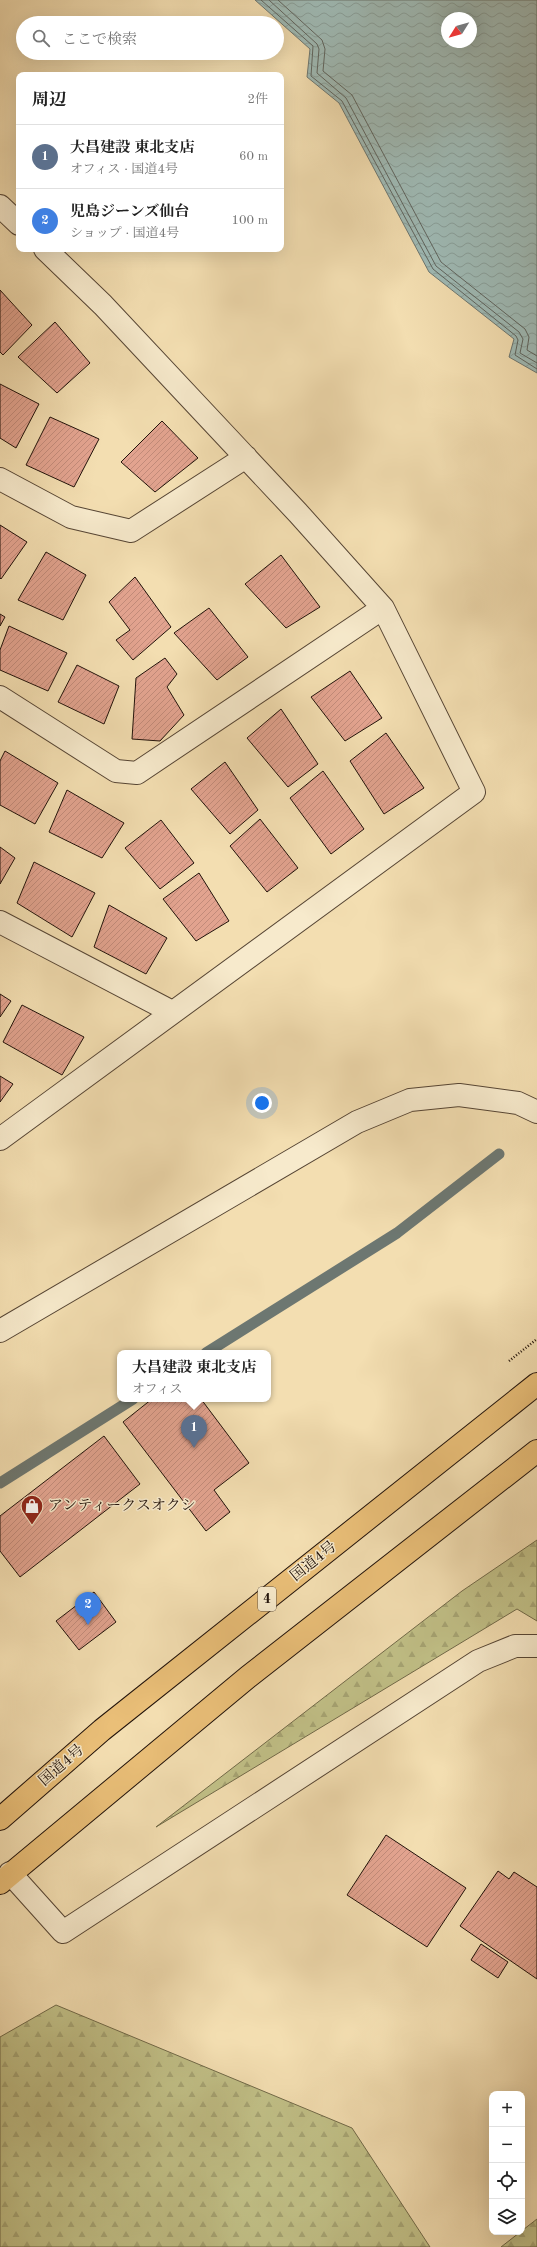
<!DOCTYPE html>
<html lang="ja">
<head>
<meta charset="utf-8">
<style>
  :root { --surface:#fff; --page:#f6f6f6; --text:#222; --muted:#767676; --line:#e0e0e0; --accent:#8f2418 }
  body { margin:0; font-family:"Old Standard TT","Noto Serif JP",serif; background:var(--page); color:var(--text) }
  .controls { position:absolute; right:12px; bottom:12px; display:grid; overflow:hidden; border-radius:8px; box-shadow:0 4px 16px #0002 }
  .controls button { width:36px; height:36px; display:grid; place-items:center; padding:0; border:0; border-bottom:1px solid var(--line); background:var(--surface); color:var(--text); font:20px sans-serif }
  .compass { position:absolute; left:441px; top:12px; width:36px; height:36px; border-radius:50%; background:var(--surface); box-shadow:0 4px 16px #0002; rotate:233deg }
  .you { position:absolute; left:262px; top:1103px; width:14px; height:14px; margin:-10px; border:3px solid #fff; border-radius:50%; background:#1a73e8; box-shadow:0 0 0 6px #1a73e833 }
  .badge { display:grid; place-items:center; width:26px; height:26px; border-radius:50%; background:var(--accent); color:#fff; font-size:13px; font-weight:700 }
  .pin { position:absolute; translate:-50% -33px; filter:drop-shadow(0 1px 2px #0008) }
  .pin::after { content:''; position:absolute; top:21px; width:14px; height:12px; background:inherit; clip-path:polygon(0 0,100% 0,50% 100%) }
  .popup { position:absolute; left:117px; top:1350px; width:154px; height:52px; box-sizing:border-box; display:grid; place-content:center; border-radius:8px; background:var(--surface); filter:drop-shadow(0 1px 3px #0005); font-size:13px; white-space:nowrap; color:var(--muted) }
  .popup b { font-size:15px; color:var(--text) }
  .popup::after { content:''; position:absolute; left:50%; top:100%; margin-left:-8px; border:8px solid transparent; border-top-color:var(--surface) }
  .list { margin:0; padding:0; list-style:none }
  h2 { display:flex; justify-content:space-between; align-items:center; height:52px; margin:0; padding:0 16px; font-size:17px }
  h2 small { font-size:13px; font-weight:400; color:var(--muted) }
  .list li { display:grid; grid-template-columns:26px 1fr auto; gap:12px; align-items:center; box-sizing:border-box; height:64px; padding:0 16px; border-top:1px solid var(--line) }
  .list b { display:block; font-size:15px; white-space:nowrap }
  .list p { margin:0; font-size:13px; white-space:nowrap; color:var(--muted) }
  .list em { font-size:13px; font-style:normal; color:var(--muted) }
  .icon { flex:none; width:22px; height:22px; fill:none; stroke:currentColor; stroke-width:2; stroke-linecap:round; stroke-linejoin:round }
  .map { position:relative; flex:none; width:537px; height:2247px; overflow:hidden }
  .search { position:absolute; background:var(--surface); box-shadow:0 4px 16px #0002; left:16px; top:16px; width:268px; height:44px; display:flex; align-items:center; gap:10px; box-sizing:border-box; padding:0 14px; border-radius:22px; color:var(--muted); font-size:15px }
  .panel { position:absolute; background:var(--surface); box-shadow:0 4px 16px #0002; left:16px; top:72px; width:268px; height:180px; border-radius:8px }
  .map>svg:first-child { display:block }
  .forest { fill:url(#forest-firs); stroke:#716948 }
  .water { fill:url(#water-waves); stroke:#6d7771; fill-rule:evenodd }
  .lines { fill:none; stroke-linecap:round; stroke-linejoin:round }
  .shore { stroke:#606660; stroke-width:1 }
  .stream { stroke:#6d7771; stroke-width:11 }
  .building { fill:url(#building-hatch); stroke:#21120a }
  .minor-casing { stroke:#564534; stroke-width:24 }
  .tertiary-casing { stroke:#564534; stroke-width:24 }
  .trunk-casing { stroke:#21120a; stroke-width:24 }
  .path { stroke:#21120a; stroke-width:2.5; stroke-dasharray:1 2; stroke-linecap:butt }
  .minor { stroke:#f7eacc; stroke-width:22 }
  .tertiary { stroke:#f7eacc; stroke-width:22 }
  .trunk { stroke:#eabf78; stroke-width:22 }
  .labels { text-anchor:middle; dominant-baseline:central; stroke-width:3; stroke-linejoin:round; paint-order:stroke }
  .shield { fill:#f7eacc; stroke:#615344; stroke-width:1 }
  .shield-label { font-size:14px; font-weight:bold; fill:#21120a }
  .poi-label { font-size:15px; fill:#21120a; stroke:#f7eacc; text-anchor:start }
  .street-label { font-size:15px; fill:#21120a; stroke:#f7eacc }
</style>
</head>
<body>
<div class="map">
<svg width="537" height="2247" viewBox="0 0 537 2247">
  <defs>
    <pattern id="forest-firs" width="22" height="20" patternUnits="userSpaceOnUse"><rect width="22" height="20" fill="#c1c087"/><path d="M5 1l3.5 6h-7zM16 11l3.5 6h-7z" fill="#a6a473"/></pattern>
    <pattern id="water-waves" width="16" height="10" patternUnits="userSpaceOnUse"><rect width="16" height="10" fill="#9fbab5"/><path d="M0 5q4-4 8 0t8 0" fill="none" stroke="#899f9a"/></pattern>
    <pattern id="building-hatch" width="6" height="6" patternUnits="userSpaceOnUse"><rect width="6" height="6" fill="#e2a38f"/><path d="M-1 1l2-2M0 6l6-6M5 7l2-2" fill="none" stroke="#c28b7a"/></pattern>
  </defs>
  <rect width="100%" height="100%" fill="#f3deb1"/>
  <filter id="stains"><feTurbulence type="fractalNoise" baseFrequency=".005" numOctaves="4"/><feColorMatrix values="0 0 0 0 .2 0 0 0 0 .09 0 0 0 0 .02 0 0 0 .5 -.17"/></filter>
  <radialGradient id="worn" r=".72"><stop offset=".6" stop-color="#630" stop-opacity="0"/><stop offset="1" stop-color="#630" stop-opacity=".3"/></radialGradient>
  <path class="forest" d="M537,1540V1621L517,1609L156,1827L462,1591Z
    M56,2005L352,2128L430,2247H0V2037Z
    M537,2219V2247H501Z"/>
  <path class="water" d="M255,0H537V373L509,357L514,339L429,272L339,103L307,77L310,49ZM447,18H471V42H447Z"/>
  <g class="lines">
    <path class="shore" d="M261,0L313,46L311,76L342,101L433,269L516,336L518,340L515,355L537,369
      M269,0L317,44L319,49L317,73L346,98L436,266L519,332L523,339L520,353L537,363
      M278,0L322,40L325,49L323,71L352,95L441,262L525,329L529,337L527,350L537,356"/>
    <path class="stream" d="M206,1353L397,1233L499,1154
      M0,1483L133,1399"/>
  </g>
  <path class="building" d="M0,290L32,325L3,355L0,352Z
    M55,322L90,363L57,393L18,357Z
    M0,384L39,404L16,448L0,438Z
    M50,417L99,439L74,487L26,465Z
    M162,421L198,458L155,492L121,462Z
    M0,525L27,542L1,579L0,578Z
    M46,552L86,575L63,620L18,600Z
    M281,555L320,607L286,628L245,584Z
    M135,577L171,627L133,660L116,640L130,630L109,602Z
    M209,608L248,657L217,680L174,633Z
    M0,614L5,617L0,626Z
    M9,626L67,653L48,691L0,670V650Z
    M165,658L177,674L167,687L184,715L160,741L132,739L136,678Z
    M77,665L119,686L104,724L58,702Z
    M350,671L382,718L345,741L311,697Z
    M281,709L318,764L288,787L247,738Z
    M386,733L424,788L384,814L350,761Z
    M5,751L58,783L35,824L0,805V761Z
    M225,762L258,810L230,834L191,789Z
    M323,771L364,829L331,854L290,798Z
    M67,790L124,823L102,858L49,832Z
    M260,819L298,868L267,892L230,846Z
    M161,820L194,863L160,889L125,848Z
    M0,847L15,858L0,884Z
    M34,862L95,893L72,937L17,903Z
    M199,873L229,921L196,941L163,899Z
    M109,905L167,938L146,974L94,947Z
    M0,994L11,1001L0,1017Z
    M22,1005L84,1037L62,1075L3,1042Z
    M0,1076L13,1084L0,1102Z
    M152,1399H201L249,1463L214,1490L230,1512L206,1531L123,1422Z
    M104,1436L140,1484L20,1577L0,1551V1516Z
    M94,1592L116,1622L79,1650L56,1621Z
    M386,1835L466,1888L427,1947L347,1895Z
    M498,1871L509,1879L514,1872L537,1887V1979L460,1926Z
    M481,1944L508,1962L498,1978L471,1960Z"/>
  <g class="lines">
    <g class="minor-casing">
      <path id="minor" d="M0,206L19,224
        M0,479L71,517L131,531L246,457
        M0,697L116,771L137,773L383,608
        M0,922L172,1012
        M0,1139L474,792L383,608L298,513L103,305L45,249
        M10,1873L63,1932L478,1661L515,1646H537"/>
    </g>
    <g class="tertiary-casing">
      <path id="tertiary" d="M0,1331L357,1122L410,1100L459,1095L518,1103L537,1112"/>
    </g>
    <g class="trunk-casing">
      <path id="trunk" d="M0,1819L102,1730L537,1384
        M0,1883L248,1677L537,1451"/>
    </g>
    <path class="path" d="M509,1361L537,1339"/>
    <use href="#minor" class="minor"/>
    <use href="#tertiary" class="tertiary"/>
    <use href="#trunk" class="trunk"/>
  </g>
  <defs>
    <g id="shop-pin" transform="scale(1.15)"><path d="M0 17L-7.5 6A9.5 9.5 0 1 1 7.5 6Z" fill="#8f2418" stroke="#f7eacc"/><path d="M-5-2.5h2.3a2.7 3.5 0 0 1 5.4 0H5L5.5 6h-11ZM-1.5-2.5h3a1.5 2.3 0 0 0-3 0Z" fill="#fff"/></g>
  </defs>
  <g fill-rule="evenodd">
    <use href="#shop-pin" x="32" y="1506"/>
  </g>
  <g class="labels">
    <rect class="shield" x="258" y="1587" width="18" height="24" rx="3"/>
    <g class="shield-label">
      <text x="267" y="1599">4</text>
    </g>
    <g class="poi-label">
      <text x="48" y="1506">アンティークスオクシ</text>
    </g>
    <g class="street-label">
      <text transform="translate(314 1562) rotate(-39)">国道4号</text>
      <text transform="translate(62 1766) rotate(-41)">国道4号</text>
    </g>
  </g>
  <rect width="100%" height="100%" filter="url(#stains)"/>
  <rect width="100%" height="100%" fill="url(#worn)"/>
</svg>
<div class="controls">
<button>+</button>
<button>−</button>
<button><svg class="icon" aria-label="locate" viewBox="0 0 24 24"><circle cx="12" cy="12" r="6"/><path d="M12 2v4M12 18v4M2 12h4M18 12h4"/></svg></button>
<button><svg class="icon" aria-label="layers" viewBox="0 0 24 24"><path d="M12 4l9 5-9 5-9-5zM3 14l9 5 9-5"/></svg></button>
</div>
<svg class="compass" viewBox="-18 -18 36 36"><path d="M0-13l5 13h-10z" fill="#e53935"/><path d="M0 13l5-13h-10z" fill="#767676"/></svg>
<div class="you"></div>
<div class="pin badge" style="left:194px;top:1448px;background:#5c6f8a">1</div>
<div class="popup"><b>大昌建設 東北支店</b>オフィス</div>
<div class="pin badge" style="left:88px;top:1625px;background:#3f7fe0">2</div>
<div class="search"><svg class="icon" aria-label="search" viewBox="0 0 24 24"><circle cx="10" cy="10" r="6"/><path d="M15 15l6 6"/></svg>ここで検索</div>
<section class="panel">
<h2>周辺<small>2件</small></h2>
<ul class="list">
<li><span class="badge" style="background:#5c6f8a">1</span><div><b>大昌建設 東北支店</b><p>オフィス · 国道4号</p></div><em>60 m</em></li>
<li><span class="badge" style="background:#3f7fe0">2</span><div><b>児島ジーンズ仙台</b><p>ショップ · 国道4号</p></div><em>100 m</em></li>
</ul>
</section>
</div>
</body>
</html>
